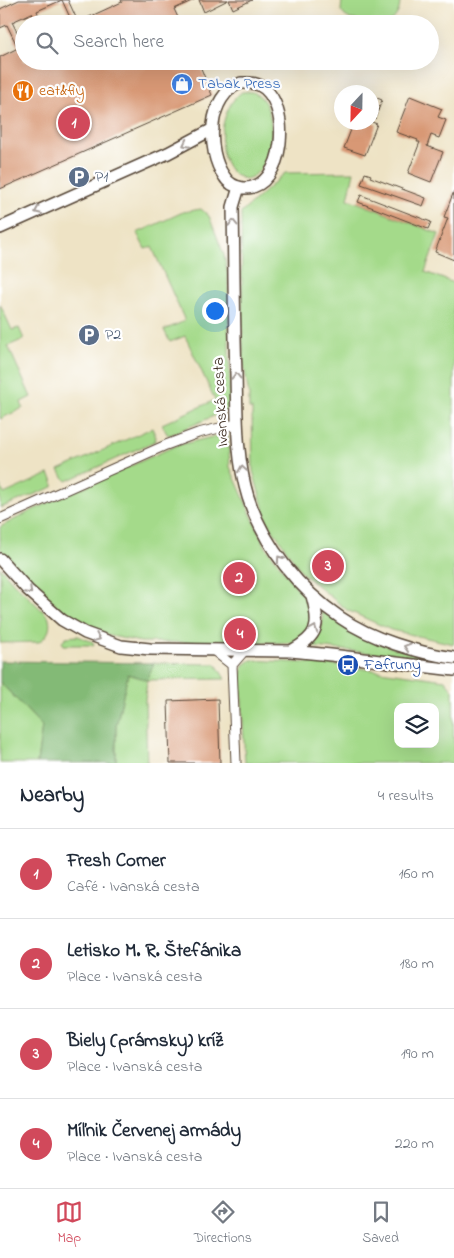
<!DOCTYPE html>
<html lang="en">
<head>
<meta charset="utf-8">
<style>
  :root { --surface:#fff; --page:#f2f2f3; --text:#1f2937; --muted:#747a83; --line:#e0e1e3; --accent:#d1495b }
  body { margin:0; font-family:"Indie Flower",sans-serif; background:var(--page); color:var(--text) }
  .controls { position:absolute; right:15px; bottom:15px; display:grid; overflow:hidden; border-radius:10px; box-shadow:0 5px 20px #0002 }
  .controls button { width:45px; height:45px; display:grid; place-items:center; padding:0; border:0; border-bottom:1px solid var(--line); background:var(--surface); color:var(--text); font:25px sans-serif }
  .compass { position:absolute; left:334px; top:85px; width:45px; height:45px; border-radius:50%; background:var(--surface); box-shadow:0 5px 20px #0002; rotate:202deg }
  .you { position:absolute; left:214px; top:310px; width:18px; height:18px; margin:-12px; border:4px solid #fff; border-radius:50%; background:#1a73e8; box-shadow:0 0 0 8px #1a73e833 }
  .badge { display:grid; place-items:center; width:32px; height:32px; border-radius:50%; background:var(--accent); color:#fff; font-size:16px; font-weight:700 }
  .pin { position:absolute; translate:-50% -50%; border:2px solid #fff; box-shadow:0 1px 5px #0006 }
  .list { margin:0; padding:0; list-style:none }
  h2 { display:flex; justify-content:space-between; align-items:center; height:65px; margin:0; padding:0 20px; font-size:21px }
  h2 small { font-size:16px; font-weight:400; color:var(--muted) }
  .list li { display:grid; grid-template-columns:32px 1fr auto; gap:15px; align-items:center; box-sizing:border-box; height:90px; padding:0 20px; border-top:1px solid var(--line) }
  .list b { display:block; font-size:19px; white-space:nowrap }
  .list p { margin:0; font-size:16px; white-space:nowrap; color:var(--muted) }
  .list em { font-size:16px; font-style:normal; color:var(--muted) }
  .icon { flex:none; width:28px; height:28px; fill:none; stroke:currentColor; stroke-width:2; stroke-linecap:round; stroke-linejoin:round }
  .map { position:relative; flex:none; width:454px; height:763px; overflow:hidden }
  .search { position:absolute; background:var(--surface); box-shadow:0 5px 20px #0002; left:15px; right:15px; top:15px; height:55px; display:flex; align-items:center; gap:12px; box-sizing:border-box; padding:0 18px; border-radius:28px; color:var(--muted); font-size:19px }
  .sheet { height:425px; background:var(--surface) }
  nav { display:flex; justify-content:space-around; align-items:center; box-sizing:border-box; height:70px; border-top:1px solid var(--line); background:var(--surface); font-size:14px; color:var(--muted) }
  nav a { display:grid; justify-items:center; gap:2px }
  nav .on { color:var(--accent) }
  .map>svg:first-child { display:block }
  .green { fill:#a4da8a; stroke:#708254; fill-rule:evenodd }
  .forest { fill:#83ba76; stroke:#5f724a }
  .building { fill:#d89875 }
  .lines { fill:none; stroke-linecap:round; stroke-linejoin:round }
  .minor-casing { stroke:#564637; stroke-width:11 }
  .tertiary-casing { stroke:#564637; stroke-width:14 }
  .minor { stroke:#fff; stroke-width:9 }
  .tertiary { stroke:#fff; stroke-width:11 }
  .oneway { stroke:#a79f9a }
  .labels { text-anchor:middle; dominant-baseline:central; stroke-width:4.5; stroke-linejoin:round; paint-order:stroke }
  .shop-label { font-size:16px; fill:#366cbe; stroke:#fff; text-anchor:start }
  .food-label { font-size:16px; fill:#c56008; stroke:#fff; text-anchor:start }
  .service-label { font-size:16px; fill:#4e5e75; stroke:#fff; text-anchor:start }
  .street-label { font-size:16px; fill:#3b2a1e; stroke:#fff }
  .transit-label { font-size:16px; fill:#164399; stroke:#fff; text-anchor:start }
</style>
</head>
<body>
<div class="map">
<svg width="454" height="763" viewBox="0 0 454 763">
  <rect width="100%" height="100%" fill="#fff"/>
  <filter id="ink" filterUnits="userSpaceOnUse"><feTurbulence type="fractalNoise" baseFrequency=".02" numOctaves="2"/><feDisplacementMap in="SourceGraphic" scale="10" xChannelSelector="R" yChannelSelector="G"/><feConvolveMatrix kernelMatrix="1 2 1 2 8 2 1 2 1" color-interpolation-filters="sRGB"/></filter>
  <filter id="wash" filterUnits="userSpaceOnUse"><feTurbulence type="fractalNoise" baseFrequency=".0096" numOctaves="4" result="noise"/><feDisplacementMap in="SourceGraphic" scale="20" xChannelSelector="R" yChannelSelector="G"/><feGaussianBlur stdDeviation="1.12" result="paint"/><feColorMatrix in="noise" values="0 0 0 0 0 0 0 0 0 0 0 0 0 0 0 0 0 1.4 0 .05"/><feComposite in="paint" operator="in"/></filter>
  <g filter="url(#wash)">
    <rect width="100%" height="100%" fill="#eee3c5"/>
    <path class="green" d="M342,0H400C400,9 398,16 390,22L374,24L350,19L345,16L341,11Z
      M242,92C247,92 253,91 257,94C280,109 275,172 246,179C211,173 217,108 242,92Z
      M354,172L348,199L439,234L425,272L454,283V644L391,630L347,610L303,574L267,521L253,471L252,409H249V395L243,360L241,213L285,173Z
      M201,209L209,216L224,255L228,276L230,409L170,435L167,434L162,424L215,400L185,336L170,342L164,330L185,321L152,247L145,249L137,233L183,212Z
      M0,304L12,330L19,328L24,339L8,346L31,397L21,402L23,408L0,419Z
      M152,428L156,437L155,441L67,481L63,477L59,470Z
      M228,436L230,467L265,546L307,601L314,616L306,633L295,643L141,642L111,636L84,626L63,612L28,582L8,559L0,548V527L35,509L175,446L212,437Z
      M49,474L53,481V487L0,508V485L4,494Z
      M0,567L14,583L48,616C52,627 49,635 39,642L0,643Z
      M321,611C355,632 380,647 420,655V657L418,658L306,646C317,637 327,626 321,611Z
      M78,636L93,642L94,645H64L62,642L66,637Z
      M251,660L329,664L445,680L453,690L454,763H245L241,679L243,666ZM398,707H435V744H398Z
      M154,663L216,664L225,679L147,680L145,700L147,763H116V726L128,674L147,679Z
      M0,682L42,726L37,763H0Z"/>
    <path class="forest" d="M0,661L154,663L147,680L128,674L116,726V763H37L42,726L0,682Z"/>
    <g id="blocks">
      <path class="building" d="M19,0H62L37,11L42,24H36L32,13L12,22L24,46V61H198L212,95L0,189V57L18,48L7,25L0,28V9Z
        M62,0H68L78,22L122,2L121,0H194L174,9L181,24H73Z
        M199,0H228L204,12Z
        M229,0H252L233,9Z
        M372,96L382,100L375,119L372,117Z
        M410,96L442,109L438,117L446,120L439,138L431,135L427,146L443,152L431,182L408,173L420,142H417L418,140L396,132Z
        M354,122H372L377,124L365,155L344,148Z
        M365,173L371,175L370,177L426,198L423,206L361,184Z
        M454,191V260L435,252L448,218L444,217Z
        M361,195L431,222L428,229L358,202Z
        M218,699L220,763H170L168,701Z"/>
    </g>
  </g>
  <g filter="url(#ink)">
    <use href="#blocks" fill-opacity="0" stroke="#564637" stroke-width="1"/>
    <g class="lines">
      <g class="minor-casing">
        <path id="minor" d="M0,519L166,445L198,433L237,424
          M213,650L232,665
          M236,763L232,665L245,650"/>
      </g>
      <g class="tertiary-casing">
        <path id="tertiary" d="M241,83C247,83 253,82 259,85C293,101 286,191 243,188C235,187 228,183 224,176C206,151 207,95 241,83Z
          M239,187L233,207C234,263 234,318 236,374C237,415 236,458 248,497C264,546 299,590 341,618C371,639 418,653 454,658
          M0,228L168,153L213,129
          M0,559L28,590L62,620L85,633L121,646L150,649L291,651L331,655L454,670
          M291,651C319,636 320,625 312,596"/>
      </g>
      <use href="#minor" class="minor"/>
      <use href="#tertiary" class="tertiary"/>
    </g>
    <defs><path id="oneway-chevron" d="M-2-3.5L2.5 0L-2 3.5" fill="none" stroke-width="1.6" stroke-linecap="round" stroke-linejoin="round" transform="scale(1.25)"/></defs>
    <g class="oneway">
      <use href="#oneway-chevron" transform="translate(186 144) rotate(153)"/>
      <use href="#oneway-chevron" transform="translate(38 211) rotate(156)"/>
      <use href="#oneway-chevron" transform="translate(233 223) rotate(-91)"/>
      <use href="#oneway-chevron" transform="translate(236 376) rotate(-91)"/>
      <use href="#oneway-chevron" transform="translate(242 469) rotate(-99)"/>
      <use href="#oneway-chevron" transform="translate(280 559) rotate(-125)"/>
      <use href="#oneway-chevron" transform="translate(29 591) rotate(45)"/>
      <use href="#oneway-chevron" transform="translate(314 629) rotate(-68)"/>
      <use href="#oneway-chevron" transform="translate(97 638) rotate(22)"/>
      <use href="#oneway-chevron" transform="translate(407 647) rotate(-163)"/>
    </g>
  </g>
  <defs>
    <g id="shop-disc" transform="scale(1.125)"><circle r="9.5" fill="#3f7fe0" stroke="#fff"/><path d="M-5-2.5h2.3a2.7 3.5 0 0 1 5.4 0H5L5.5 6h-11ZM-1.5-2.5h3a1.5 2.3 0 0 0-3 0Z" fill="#fff"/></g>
    <g id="restaurant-disc" transform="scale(1.125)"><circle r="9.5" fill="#e8710a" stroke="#fff"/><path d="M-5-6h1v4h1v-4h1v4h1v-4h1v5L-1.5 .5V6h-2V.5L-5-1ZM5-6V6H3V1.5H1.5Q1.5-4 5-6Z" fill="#fff"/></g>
    <g id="parking-disc" transform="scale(1.125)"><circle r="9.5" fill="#5c6f8a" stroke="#fff"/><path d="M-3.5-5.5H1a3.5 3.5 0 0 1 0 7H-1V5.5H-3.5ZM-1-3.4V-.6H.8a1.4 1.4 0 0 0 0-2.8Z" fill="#fff"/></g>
    <g id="bus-disc" transform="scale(1.125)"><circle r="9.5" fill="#1a4fb4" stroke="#fff"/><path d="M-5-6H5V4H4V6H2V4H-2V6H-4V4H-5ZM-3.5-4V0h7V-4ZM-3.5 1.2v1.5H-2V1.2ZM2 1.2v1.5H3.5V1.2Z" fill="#fff"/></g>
  </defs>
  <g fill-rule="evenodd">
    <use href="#shop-disc" x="182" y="84"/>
    <use href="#restaurant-disc" x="23" y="91"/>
    <use href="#parking-disc" x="79" y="177"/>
    <use href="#parking-disc" x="89" y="335"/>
    <use href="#bus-disc" x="348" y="665"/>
  </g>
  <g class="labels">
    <g class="shop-label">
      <text x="198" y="84">Tabak Press</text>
    </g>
    <g class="food-label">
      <text x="39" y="91">eat&amp;fly</text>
    </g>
    <g class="service-label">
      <text x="95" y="177">P1</text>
      <text x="105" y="335">P2</text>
    </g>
    <g class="street-label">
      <text transform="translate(221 402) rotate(-93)">Ivanská cesta</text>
    </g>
    <g class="transit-label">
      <text x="364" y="665">Fafruny</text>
    </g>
  </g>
</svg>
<div class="controls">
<button><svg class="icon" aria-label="layers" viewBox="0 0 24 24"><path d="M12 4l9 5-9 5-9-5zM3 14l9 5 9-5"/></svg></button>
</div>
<svg class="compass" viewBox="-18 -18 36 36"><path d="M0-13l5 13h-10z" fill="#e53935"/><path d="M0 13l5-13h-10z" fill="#747a83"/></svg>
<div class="you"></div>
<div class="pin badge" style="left:74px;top:123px">1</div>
<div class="pin badge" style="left:239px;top:578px">2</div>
<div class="pin badge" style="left:328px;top:566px">3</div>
<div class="pin badge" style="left:240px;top:634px">4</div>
<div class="search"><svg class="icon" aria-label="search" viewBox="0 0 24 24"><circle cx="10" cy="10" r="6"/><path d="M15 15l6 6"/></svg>Search here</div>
</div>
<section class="sheet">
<h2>Nearby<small>4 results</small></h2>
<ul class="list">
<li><span class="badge">1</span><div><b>Fresh Corner</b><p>Café · Ivanská cesta</p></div><em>160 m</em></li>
<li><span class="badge">2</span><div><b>Letisko M. R. Štefánika</b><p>Place · Ivanská cesta</p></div><em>180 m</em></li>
<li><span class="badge">3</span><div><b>Biely (prámsky) kríž</b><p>Place · Ivanská cesta</p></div><em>190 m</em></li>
<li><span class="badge">4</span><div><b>Míľnik Červenej armády</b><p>Place · Ivanská cesta</p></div><em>220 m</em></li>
</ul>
</section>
<nav>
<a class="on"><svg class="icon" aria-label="map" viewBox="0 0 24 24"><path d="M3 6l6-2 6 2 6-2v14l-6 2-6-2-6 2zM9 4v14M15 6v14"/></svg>Map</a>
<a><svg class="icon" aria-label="directions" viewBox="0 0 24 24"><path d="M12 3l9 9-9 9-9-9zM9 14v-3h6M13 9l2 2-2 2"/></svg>Directions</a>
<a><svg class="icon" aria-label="saved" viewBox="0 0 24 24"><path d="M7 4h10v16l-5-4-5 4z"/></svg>Saved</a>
</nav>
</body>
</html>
